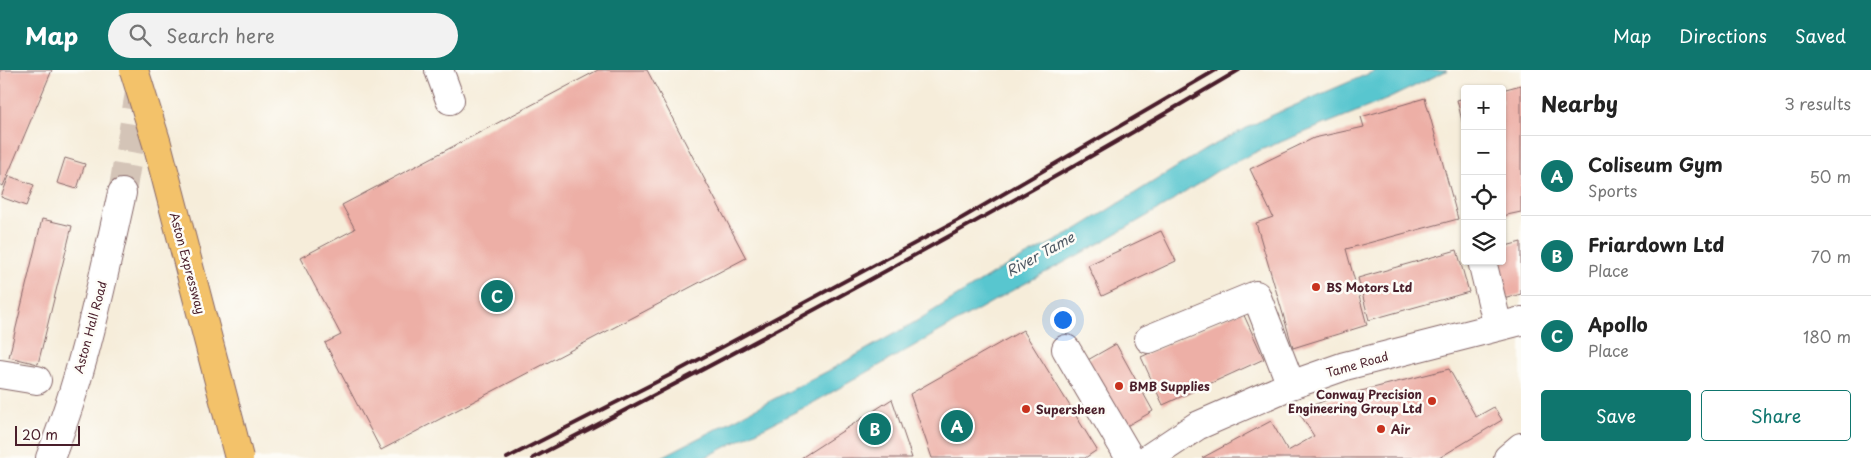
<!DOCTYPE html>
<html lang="en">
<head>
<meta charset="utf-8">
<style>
  :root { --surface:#fff; --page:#f2f2f2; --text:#222; --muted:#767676; --line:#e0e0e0; --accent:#0f766e }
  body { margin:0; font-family:"Playpen Sans",sans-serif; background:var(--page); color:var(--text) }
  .controls { position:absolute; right:15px; top:15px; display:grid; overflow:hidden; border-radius:5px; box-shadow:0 1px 4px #0004 }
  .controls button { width:45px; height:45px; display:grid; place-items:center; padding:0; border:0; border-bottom:1px solid var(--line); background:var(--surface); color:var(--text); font:25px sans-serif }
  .scale { position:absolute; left:15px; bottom:12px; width:65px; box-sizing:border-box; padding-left:5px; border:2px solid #4a1f2b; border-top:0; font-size:14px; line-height:18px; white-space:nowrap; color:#4a1f2b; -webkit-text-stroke:4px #fdfcf7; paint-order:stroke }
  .you { position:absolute; left:1062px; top:249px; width:18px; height:18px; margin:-12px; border:4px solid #fff; border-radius:50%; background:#1a73e8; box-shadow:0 0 0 8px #1a73e833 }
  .badge { display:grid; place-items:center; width:32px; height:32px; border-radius:50%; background:var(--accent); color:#fff; font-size:16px; font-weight:700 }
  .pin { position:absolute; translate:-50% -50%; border:2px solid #fff; box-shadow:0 1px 5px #0006 }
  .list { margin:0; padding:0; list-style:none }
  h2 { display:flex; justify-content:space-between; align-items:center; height:65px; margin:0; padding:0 20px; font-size:21px }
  h2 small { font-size:16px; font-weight:400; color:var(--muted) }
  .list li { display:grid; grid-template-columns:32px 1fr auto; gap:15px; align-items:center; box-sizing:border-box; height:80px; padding:0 20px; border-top:1px solid var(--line) }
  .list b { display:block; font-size:19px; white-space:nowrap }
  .list p { margin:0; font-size:16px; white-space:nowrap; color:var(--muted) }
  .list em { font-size:16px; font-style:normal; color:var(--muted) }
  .actions { display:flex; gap:10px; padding:15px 20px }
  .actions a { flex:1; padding:11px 0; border:1px solid var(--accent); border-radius:5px; text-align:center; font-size:18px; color:var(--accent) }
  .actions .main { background:var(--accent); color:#fff }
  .icon { flex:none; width:28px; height:28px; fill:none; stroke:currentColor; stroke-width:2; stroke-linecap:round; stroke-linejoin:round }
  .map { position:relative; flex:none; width:1521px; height:388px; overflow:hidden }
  header { display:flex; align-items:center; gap:30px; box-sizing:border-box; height:70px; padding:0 25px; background:var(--accent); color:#fff }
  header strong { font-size:24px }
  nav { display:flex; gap:28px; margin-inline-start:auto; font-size:18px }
  .search { width:350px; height:45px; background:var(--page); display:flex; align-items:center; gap:12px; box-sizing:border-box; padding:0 18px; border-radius:28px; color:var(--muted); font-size:19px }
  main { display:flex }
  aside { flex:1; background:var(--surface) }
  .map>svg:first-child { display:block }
  .water { fill:#59c6cf; stroke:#52727d }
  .building { fill:#edafa6 }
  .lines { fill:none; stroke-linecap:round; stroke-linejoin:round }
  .minor-tunnel { stroke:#d4c4b7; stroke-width:28; stroke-dasharray:28 14; stroke-linecap:butt }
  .minor-casing { stroke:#866768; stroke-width:30 }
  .minor { stroke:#fff; stroke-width:28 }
  .rail { stroke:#4a1f2b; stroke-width:4 }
  .highway-bridge-casing { stroke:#866768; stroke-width:30; stroke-linecap:butt }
  .highway-bridge { stroke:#f3c26a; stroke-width:28 }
  .poi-dot { fill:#c8321e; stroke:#fdfcf7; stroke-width:2 }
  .labels { text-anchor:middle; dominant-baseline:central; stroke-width:5; stroke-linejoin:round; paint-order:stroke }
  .street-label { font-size:12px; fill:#4a1f2b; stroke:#fdfcf7 }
  .poi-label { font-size:12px; font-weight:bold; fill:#4a1f2b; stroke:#fdfcf7; text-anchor:start }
  .water-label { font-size:14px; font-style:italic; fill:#4f5964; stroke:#fdfcf7 }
</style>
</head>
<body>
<header>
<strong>Map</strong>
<div class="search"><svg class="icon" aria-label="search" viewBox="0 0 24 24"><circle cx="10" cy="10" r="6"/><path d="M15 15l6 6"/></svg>Search here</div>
<nav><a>Map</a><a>Directions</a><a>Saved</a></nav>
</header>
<main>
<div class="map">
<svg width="1521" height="388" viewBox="0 0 1521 388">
  <rect width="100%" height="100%" fill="#fdfcf7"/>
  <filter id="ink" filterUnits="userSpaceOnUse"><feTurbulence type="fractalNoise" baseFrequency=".02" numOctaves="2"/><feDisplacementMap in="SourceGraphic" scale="10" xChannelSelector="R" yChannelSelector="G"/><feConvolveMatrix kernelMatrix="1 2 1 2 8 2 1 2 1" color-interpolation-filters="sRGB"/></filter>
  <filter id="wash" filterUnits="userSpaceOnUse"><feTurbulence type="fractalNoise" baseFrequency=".0096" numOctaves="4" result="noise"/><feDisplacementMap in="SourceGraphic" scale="20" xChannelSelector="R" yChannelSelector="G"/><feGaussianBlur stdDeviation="1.12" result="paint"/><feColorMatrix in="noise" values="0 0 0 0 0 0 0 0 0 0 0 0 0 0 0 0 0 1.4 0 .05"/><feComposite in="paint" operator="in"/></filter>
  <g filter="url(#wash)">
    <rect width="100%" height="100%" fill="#f6edda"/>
    <path class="water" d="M1377,0H1448L1388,29L1258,81L1217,101L1166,135L1100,173L1013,220L811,334L704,388H660L830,300L915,252L999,200L1069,164L1206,79L1268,47Z"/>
    <g id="blocks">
      <path class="building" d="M0,0H52L3,116L0,114Z
        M598,0H647L746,188L381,380L325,273L341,265L300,188L355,159L342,135Z
        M1521,15V142L1502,146V20Z
        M1425,28L1458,149L1346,179L1367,255L1293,278L1256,153L1273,147L1250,99L1314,68L1364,57L1361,47Z
        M1465,28V59H1464L1457,30Z
        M65,88L85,94L77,119L57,113Z
        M9,106L34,115L26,136L1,127Z
        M42,149L72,156L38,294L9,287Z
        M1161,161L1176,191L1102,226L1088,195Z
        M1521,172V224L1500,230L1490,191H1502V177Z
        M1457,180L1469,222L1369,250L1358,208Z
        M1242,241L1264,289L1163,335L1141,287Z
        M1023,260L1097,380L1085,388H932L910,324Z
        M1116,274L1153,341L1123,358L1086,291Z
        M1449,299L1476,347L1494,337L1502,350L1439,388H1202L1271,351L1288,381L1314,366L1298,341L1329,329Z
        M892,329L912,388H801Z"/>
    </g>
  </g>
  <g filter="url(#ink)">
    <use href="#blocks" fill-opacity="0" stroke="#866768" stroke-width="1"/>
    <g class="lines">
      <path class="minor-tunnel" d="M122,123L141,11"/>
      <g class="minor-casing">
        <path id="minor" d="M439,0L450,30
          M1482,191L1498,257
          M1149,269L1256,225L1291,315
          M1066,279L1130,388
          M0,304L37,310
          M50,388C84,303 102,212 122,123
          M1149,388L1197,356L1291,315L1345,296L1521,251
          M1508,388L1521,377"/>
      </g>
      <use href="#minor" class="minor"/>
      <path class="rail" d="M507,388L670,305L962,148L1216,0
        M533,388C772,265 1008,137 1239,0"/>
      <g class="highway-bridge-casing">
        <path id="highway-bridge" d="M134,0L157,74L239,388"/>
      </g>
      <use href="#highway-bridge" class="highway-bridge"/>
    </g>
  </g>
  <g class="poi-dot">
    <circle cx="1316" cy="217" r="5"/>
    <circle cx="1119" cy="316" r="5"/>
    <circle cx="1432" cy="331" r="5"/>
    <circle cx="1026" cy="339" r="5"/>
    <circle cx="1381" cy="359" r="5"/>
  </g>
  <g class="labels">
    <g class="street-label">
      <text transform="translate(188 193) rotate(75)">Aston Expressway</text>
      <text transform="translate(90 257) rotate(-75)">Aston Hall Road</text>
      <text transform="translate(1357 294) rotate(-16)">Tame Road</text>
    </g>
    <g class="poi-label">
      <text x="1326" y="217">BS Motors Ltd</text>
      <text x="1129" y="316">BMB Supplies</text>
      <text x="1422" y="324" text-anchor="end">Conway Precision<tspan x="1422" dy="14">Engineering Group Ltd</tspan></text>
      <text x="1036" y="339">Supersheen</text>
      <text x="1391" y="359">Air</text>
    </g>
    <g class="water-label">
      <text transform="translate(1040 184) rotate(-29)">River Tame</text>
    </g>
  </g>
</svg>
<div class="controls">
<button>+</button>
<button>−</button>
<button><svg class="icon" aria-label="locate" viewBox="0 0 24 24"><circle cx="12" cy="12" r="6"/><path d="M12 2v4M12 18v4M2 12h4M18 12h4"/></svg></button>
<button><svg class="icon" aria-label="layers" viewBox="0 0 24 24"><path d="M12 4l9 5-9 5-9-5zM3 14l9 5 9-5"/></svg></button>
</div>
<div class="scale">20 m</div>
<div class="you"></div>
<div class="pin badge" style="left:957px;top:356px">A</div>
<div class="pin badge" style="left:875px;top:359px">B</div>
<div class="pin badge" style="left:497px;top:226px">C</div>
</div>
<aside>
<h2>Nearby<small>3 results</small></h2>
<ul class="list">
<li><span class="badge">A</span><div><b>Coliseum Gym</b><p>Sports</p></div><em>50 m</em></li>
<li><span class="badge">B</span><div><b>Friardown Ltd</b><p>Place</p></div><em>70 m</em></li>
<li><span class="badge">C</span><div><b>Apollo</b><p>Place</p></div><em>180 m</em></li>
</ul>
<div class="actions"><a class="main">Save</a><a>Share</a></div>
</aside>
</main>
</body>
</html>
